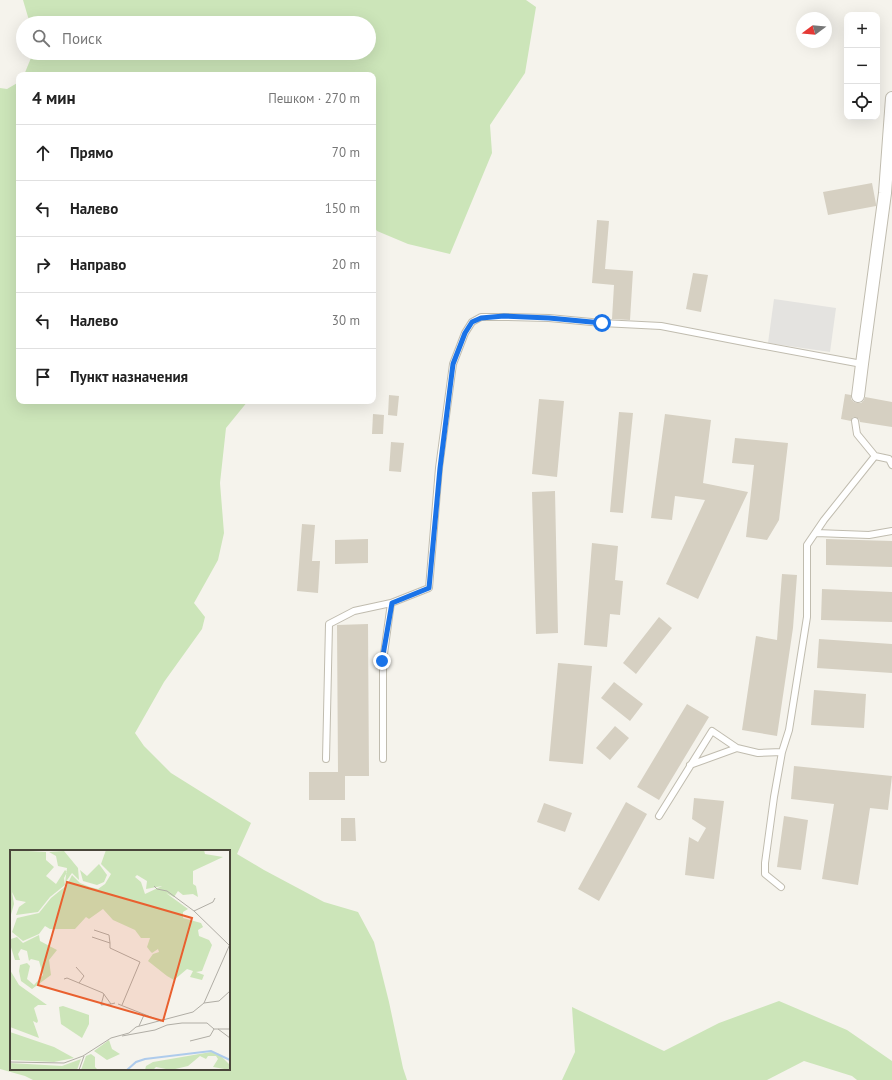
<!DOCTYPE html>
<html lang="ru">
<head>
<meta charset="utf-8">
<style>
  :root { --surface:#fff; --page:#f2f2f2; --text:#222; --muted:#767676; --line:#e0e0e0 }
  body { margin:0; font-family:"PT Sans",sans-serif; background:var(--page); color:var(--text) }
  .controls { position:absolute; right:12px; top:12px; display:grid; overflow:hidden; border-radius:8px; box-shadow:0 4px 16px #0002 }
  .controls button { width:36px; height:36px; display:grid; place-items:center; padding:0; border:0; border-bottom:1px solid var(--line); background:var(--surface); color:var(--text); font:20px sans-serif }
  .compass { position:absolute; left:796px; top:12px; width:36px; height:36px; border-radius:50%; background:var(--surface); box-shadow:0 4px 16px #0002; rotate:254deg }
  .stop { position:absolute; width:12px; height:12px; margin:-9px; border:3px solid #1a73e8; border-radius:50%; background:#fff }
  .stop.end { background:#1a73e8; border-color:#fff; box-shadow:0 1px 4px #0008 }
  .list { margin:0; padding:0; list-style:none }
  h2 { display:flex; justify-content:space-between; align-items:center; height:52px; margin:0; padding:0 16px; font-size:17px }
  h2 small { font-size:13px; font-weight:400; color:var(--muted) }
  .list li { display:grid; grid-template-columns:26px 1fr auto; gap:12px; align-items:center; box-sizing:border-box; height:56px; padding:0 16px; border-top:1px solid var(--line) }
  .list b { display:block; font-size:15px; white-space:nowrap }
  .list em { font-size:13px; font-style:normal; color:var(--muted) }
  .icon { flex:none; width:22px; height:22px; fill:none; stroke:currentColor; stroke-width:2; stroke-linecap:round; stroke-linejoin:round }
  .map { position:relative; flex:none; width:892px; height:1080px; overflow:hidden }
  .search { position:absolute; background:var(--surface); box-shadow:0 4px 16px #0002; left:16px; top:16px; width:360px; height:44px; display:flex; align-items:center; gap:10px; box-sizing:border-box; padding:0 14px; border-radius:22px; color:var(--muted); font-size:15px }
  .panel { position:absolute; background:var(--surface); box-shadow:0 4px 16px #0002; left:16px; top:72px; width:360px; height:332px; border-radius:8px }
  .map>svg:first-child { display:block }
  .green { fill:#cce5b9; fill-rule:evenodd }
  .parking { fill:#e4e3e0 }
  .building { fill:#d6d0c2 }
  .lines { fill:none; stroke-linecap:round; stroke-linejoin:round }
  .lane-casing { stroke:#c0bcaf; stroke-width:8 }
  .street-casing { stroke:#c0bcaf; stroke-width:14 }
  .lane { stroke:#fff; stroke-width:6 }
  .street { stroke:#fff; stroke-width:12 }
  .route { stroke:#1a73e8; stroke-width:5 }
  .inset-river { fill:none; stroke:#aecbec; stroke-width:2 }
  .inset-road { fill:none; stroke:#b0ada5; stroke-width:1 }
  .view { fill:#e9602f; fill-opacity:0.15; stroke:#e9602f; stroke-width:2 }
  .inset-edge { fill:none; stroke:#49453a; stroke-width:2 }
</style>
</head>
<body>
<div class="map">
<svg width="892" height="1080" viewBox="0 0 892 1080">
  <rect width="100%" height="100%" fill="#f5f3ec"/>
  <path class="green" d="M23,0H526L536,7L525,73L490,125L492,153L450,254L408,244L377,231L373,225V75H24L33,53H369V23H31L28,17Z
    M19,82V401H248L226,428L220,483L224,533L218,560L194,603L205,617L202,629L164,682L135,733L144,746L171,773L251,823L237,854L264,870L324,902L358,912L374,942L389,1002L403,1068L407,1080H33L25,1076L0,1069V88L7,89ZM11,851H229V1069H11Z
    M779,1001L847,1030L892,1061V1080H857L852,1076L804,1061L767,1080H562L575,1052L572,1007L664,1051L719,1023Z"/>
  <path class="parking" d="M774,299L836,308L830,352L768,343Z"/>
  <path class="building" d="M872,183L876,204V206L828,215L823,192Z
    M597,220L609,221L605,269L633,271L630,320L612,319L614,285L592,283Z
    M693,273L708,275L701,312L686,309Z
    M845,394L851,395V399L854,402L857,403H861L864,400L865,397L892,402V427L860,422L859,419L856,417H853L851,421L841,419Z
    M389,395L399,396L397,416L388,415Z
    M539,399L564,401L557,477L532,474Z
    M619,412L633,413L623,513L610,512Z
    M373,414L384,415L383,434H372Z
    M665,414L711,420L703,483L748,492L698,599L666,584L705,500L675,496L672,520L651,518Z
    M735,438L788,443L779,520L767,540L746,537L754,465L732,463Z
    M391,442L404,443L401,472L389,471Z
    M555,491L558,633L536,634L532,492Z
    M302,524L315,525L312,561H320L318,593L297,591Z
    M368,539V563L335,564V540Z
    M826,539L892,541V567L826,565Z
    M592,543L618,546L615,580L623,581L620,615L610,614L607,647L584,645Z
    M782,574L797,575L793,628L777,736L742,730L756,636L777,640Z
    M822,589L892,592V622L821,620Z
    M659,617L672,628L636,674L623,663Z
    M368,624L369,776H345V800H309V772H338L337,625Z
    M819,639L892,644V673L817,668Z
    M558,663L592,666L583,764L549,761Z
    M614,682L643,704L630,721L601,698Z
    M814,690L866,694L864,728L811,725Z
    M687,704L709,717L659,800L637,787Z
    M615,726L629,738L610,760L596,748Z
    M794,766L892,776L888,810L870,808L858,885L822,879L834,804L791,799Z
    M694,798L724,801L714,879L685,875L689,837L698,842L706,828L692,819Z
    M626,802L647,814L599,901L578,889Z
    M544,803L572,813L565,832L537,822Z
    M784,816L808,820L801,870L777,867Z
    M341,818H355L356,841H341Z"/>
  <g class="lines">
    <g class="lane-casing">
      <path id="lane" d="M875,456L889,459L892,465
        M816,533L869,535L892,531
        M326,759L329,624L354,611L391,603
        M383,759V661L391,603L429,588L439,468L453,364L465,333L472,322L481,317H505L549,318L602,323L661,326L754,344L862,364
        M690,765L737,748
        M659,816L712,731L737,748L758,753L782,752
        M781,887L765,874V863L774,797L782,752L789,730L807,617V545L824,520L875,456L857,434L855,421"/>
    </g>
    <g class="street-casing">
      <path id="street" d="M858,396L862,364L885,193L892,98"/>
    </g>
    <use href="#lane" class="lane"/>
    <use href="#street" class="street"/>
  </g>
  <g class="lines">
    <path class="route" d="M382,661L392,603L429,588L440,468L453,364L465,333L472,322L481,318L504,316L549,318L602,323"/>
  </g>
  <g transform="translate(10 850)">
    <rect width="220" height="220" fill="#f5f3ec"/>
    <path d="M0,0L36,2V10L44,17L36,26L46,34L55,20L57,22L54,28L55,35L40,47L28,62L6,65L9,57L16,52L6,50L2,42L4,54L0,68ZM96,0H194L195,4L213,7L183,21V34L186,36L188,47L183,44L173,45L168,41L164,47L156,43L178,59L173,62V68L191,73L193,77L188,80L189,86L199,90L202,95L192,121L186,122L194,125L192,130L180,127L183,121L177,119L164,130L157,126L138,111L143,104L149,102L148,99L142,103L140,101L137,97L140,88H131L125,80L103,70L93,59L79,69L76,67L65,79H40L35,76L29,84L13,91L2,82L7,68L29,63L41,48L57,35L62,25L70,33L80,37L88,39L95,34L101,24L91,14ZM127,25L137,31L136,39L152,36L135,44L131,32L125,27ZM54,1L68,18L69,30L62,23L55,33L57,18L48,16L46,6L39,2ZM89,14L97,25L94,32L87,35L73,31L70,20L77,26ZM29,85L30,91L47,100L39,110L41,125L22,139L11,131L9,121L10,115L17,113L20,116L17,129L24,135L33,125L29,111L21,109L19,111L17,101L11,99L8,104L10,110H5L0,94L1,89L7,87L13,93ZM0,120L9,135L37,155H28L24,158L28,171L27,173L23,171L29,188L0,177ZM53,156L79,165V174L72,188L51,174L49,157ZM0,182L44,197L64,208L44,212L0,210ZM99,190L102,199L110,204L97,210L84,201ZM201,202L209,204L220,215V220L203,217L208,209L206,206H198L196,209L190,206L178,216L161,220L146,217L143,220H130H135L136,216L143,212ZM81,204L85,207V217L88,220H71L76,206ZM71,209L67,220H0V213L52,216Z" fill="#cce5b9" fill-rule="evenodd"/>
    <path class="inset-river" d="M117,220L126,212L135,209L201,201L220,210"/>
    <path class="inset-road" d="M144,36L147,39L157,41L184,61L219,95M184,61L203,52L205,48M84,80L99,85L100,93M82,87L100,93V98L130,112L112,155M66,117L74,126L69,133M54,129L57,128L93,143L101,154L105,153M94,144L91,155L101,154M194,153L209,151L220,141M108,154L151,171M129,176L134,165M208,179L220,188M112,186L145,180L157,175L172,173H197L204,179H220M180,191L200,186L204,179M0,212L54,213L73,206L101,188L119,183L126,177L183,162L194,153L220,94M69,220L74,206"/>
    <path class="view" d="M57,32L182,68L153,171L28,135Z"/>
    <rect width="220" height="220" class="inset-edge"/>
  </g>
</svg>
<div class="controls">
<button>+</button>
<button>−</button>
<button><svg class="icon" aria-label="locate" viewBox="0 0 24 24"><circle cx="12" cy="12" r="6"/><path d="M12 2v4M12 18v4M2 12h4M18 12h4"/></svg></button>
</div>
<svg class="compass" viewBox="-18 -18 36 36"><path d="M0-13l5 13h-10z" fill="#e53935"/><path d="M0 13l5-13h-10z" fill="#767676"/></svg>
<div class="stop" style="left:602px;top:323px"></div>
<div class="stop end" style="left:382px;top:661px"></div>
<div class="search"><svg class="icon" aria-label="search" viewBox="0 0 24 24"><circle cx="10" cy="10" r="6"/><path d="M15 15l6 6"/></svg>Поиск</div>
<section class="panel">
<h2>4 мин<small>Пешком · 270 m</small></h2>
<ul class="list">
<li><svg class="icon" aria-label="ahead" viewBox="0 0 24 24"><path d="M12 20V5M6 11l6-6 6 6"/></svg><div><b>Прямо</b></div><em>70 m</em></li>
<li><svg class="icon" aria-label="left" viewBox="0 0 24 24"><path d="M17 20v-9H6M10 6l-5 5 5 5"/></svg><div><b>Налево</b></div><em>150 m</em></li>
<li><svg class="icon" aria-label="right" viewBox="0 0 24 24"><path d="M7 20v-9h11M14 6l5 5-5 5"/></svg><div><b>Направо</b></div><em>20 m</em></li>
<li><svg class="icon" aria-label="left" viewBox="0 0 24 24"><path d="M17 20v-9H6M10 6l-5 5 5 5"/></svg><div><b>Налево</b></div><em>30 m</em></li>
<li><svg class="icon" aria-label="arrive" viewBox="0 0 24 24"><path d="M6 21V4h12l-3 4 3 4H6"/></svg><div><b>Пункт назначения</b></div></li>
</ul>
</section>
</div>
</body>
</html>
